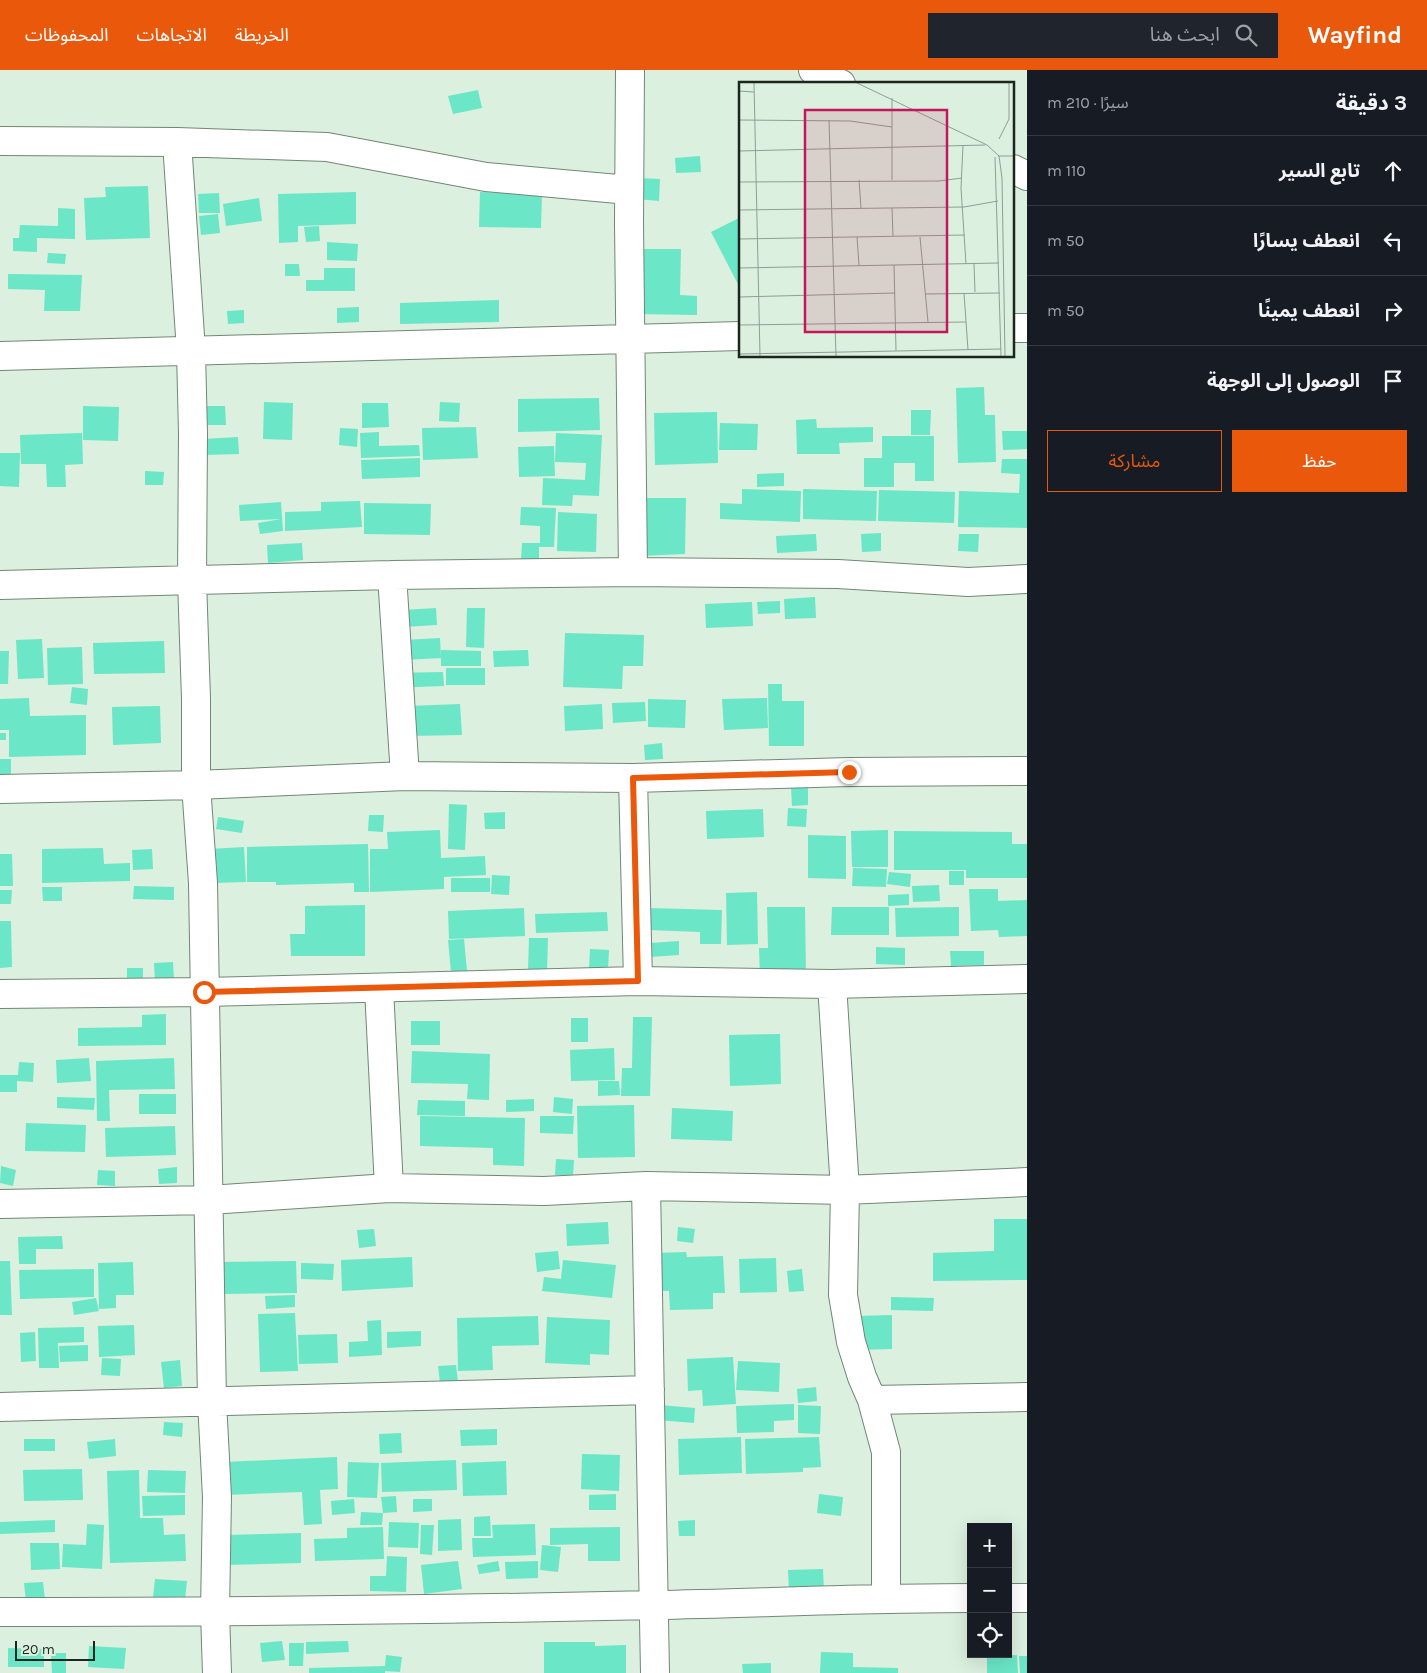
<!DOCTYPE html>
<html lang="ar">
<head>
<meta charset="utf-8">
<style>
  :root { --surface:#171b24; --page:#20242c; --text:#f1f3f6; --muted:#9ea1a6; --line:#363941; --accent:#ea580c }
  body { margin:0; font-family:Karla,"Noto Sans Arabic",sans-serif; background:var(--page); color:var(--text); direction:rtl }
  .controls { position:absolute; right:15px; bottom:15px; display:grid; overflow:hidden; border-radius:0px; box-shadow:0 5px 20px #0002 }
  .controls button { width:45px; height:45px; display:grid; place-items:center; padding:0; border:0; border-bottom:1px solid var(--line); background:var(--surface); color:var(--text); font:25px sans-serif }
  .scale { position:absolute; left:15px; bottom:12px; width:80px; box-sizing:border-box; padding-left:5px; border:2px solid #1d251f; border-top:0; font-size:14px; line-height:18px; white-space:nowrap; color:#1d251f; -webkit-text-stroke:4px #dbf0de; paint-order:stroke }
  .stop { position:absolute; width:15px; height:15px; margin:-11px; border:4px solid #ea580c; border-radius:50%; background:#fff }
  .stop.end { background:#ea580c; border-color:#fff; box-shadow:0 1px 5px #0008 }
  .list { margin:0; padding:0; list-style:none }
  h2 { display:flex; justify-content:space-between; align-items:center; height:65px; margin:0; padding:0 20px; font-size:21px }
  h2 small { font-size:16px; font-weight:400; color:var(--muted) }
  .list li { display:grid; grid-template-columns:32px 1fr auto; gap:15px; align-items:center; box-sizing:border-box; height:70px; padding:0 20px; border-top:1px solid var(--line) }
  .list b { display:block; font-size:19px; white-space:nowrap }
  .list em { font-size:16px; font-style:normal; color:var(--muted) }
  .actions { display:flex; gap:10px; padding:15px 20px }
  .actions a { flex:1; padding:11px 0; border:1px solid var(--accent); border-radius:0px; text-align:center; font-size:18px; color:var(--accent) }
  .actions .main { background:var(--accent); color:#fff }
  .icon { flex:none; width:28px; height:28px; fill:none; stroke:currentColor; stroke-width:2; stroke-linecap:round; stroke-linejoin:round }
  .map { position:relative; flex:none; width:1027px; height:1603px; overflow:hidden; direction:ltr }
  header { display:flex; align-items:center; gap:30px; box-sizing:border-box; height:70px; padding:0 25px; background:var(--accent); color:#fff }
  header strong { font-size:24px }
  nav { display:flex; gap:28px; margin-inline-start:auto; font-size:18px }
  .search { width:350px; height:45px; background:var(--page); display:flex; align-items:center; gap:12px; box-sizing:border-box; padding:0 18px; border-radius:0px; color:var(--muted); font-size:19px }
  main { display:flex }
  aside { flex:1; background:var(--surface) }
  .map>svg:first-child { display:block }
  .building { fill:#6be6c7 }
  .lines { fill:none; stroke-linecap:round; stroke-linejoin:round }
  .minor-casing { stroke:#738676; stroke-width:30 }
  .major-casing { stroke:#738676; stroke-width:30 }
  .minor { stroke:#fff; stroke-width:28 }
  .major { stroke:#fff; stroke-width:28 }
  .route { stroke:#ea580c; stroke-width:6 }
  .inset-road { fill:none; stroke:#8f9f92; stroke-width:1 }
  .view { fill:#c2185b; fill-opacity:0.15; stroke:#c2185b; stroke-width:2.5 }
  .inset-edge { fill:none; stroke:#1d251f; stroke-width:2.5 }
</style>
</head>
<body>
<header>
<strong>Wayfind</strong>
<div class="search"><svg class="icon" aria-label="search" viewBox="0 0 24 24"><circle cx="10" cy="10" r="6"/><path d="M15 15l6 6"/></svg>ابحث هنا</div>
<nav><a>الخريطة</a><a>الاتجاهات</a><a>المحفوظات</a></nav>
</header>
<main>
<aside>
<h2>3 دقيقة<small>سيرًا · 210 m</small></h2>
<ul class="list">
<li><svg class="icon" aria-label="ahead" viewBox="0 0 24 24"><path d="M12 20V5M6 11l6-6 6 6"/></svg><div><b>تابع السير</b></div><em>110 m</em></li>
<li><svg class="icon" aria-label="left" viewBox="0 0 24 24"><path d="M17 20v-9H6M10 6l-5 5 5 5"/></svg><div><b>انعطف يسارًا</b></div><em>50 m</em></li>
<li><svg class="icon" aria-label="right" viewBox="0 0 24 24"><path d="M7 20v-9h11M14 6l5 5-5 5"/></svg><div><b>انعطف يمينًا</b></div><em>50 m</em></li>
<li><svg class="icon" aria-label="arrive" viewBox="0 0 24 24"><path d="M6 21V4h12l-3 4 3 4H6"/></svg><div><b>الوصول إلى الوجهة</b></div></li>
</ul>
<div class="actions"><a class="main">حفظ</a><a>مشاركة</a></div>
</aside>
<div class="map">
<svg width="1027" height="1603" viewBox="0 0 1027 1603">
  <rect width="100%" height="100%" fill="#dbf0de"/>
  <path class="building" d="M478,20L482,38L453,44L448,26Z
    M700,86L701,102L676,103L675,88Z
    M637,108L660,109L659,131L636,129Z
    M148,116L150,168L86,170L84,128L106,127L105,117Z
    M356,122V154L298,156V172L279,173L278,124Z
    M480,122L542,124L541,158L479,157Z
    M219,123L220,143H199L198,124Z
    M259,128L262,151L226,156L223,134Z
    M58,138L75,139V169L37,168V182L13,181V168H19L20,155L58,156Z
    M218,144L220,163L201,165L199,146Z
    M741,147V220L711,162Z
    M319,156L320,171L306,172L304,157Z
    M327,172L358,174L357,191L327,190Z
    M638,179H681L680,225L697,226V245L637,244Z
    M48,183L66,184L65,194L47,193Z
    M285,194H299L300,206H285Z
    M324,198H355V221H306V210H324Z
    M8,204L82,205L80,241H44L45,220L8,219Z
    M499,230V252L400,254V233Z
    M359,237V252L337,253V238Z
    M244,240V253L228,254L227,241Z
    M984,317L985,345H995L996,392L958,393L956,318Z
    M599,328L600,360L518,362V329Z
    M264,332L293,333L292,370L263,369Z
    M440,332L460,333L459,352L439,351Z
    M362,333H388L389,357L362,358Z
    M83,336L119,337L118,371L83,370Z
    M204,336H225L226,355H204Z
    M911,340H931L930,365H911Z
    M717,342L718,393L655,395L654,343Z
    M816,349L817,358L873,357V372L839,373L840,384H797L796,350Z
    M720,353L758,354L757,380H719Z
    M476,357L478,388L423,390L422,358Z
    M340,358L358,359L357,377L339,375Z
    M1002,361H1027V379L1003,380Z
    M379,362V376L419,375L420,386L361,388L360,363Z
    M82,363L83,394L65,395L66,417H47L46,394H21L20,365Z
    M556,363L602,365L599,426L573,425L572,436L542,435L543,408L585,410L586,393L555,392Z
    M882,366H934V411H915V393H894V417H864V388H882Z
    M238,367L239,384L204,385L203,369Z
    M554,376L555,406L519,407L518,377Z
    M0,383H20L19,417L0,416Z
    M420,388V407L362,409L361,390Z
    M1002,389H1027V458L958,457L959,421L1019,423L1020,404L1001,403Z
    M145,401L164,402L163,415H145Z
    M784,403V416L757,417V404Z
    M742,419L801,421L800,452L720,449V433L742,434Z
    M803,419L877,421L876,451L803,449Z
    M879,420L955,422L954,453L878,451Z
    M642,428H686L685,484L641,486Z
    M360,431L362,457L285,461V442L321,441V432Z
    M281,432L283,461L260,464L258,453L281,449L240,451L239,435Z
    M364,433L431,434L430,465L364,464Z
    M521,437L556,438L554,477H539V490H521L522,473H540V456L520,455Z
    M558,442L597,444L596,482L557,481Z
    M881,463V481L862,482L861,464Z
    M816,464L817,481L777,483L776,466Z
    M959,464H979L978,482L958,481Z
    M302,473L303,490L268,493L267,475Z
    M815,527L816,548L785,549L784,529Z
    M780,531V543L758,544L757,532Z
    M752,532L753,556L706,558L705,534Z
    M436,538L437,555L404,557L403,540Z
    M467,538H485L484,578L466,577Z
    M565,563L644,565L643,596H623L622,619L563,617Z
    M440,568L441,588L405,590L404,570Z
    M42,569L44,608L18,609L16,570Z
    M164,571L165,603L94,604L93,573Z
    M82,577L83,614L48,615L47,578Z
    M441,580L481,581V596H441Z
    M528,580L529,596L494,597L493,581Z
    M0,581H9L8,614H0Z
    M446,598H485V615H446Z
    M443,602L444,616L389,618L388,603Z
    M768,614H782V631H804V676H769Z
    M72,617L88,619L87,635L70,633Z
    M29,628L30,646L86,645V685L9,687V660H0V629Z
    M767,628L768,658L724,660L722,629Z
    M648,629L686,630L685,658L648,657Z
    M645,632L646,651L613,653L612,633Z
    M460,634L462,665L409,666L408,636Z
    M602,634L603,659L565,661L564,636Z
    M160,636L161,673L113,675L112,637Z
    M0,663H6V670H0Z
    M662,673L663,689L645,690L644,675Z
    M0,689H11V707H0Z
    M791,717H808V735L792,736Z
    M449,734L467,735L465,780L448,779Z
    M788,738L807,739L806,757L787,756Z
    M763,739L764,767L707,769L706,741Z
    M505,742V759H485L484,743Z
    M369,745H384L383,762L368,761Z
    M218,747L244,751L242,763L216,759Z
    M440,760L441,788L485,786L486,805L444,807V819L370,822V779H388L387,762Z
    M888,760V797H852L851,761Z
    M894,761L1012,762V774H1027V808H966V800H894Z
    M808,765L846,766V809L808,808Z
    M368,774L369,822H354V813L276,815V812H247V777Z
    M244,777L246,812L212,813L210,779Z
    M103,778L104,794L130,793V811L42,813V779Z
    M152,779L153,799L133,800L132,780Z
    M0,784H12L13,816H0Z
    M853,798L887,799L886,817L852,816Z
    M949,801H964V815H949Z
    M889,802L911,804L910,817L887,814Z
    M492,805L510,806L509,825L491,824Z
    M451,808H490V822H451Z
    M939,815L940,831L913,832L912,816Z
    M134,816L174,817V830L133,829Z
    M42,817H62V831H43Z
    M969,819H998V831L1027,830V866L999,867L998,860L971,861Z
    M0,820H12L11,834H0Z
    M757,822L758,874L727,875L726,823Z
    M909,824V835L888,836V825Z
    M365,835V886H291L290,864H305V836Z
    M767,837H805L806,907L760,908L759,878H768Z
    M832,837H889V865H831Z
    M959,837V866L896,867L895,838Z
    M524,838L525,866L449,869L448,841Z
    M648,838L722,840L721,874H700V862L648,860Z
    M607,842L608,861L536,863L535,844Z
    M0,851H11L12,897L0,898Z
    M529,868H548L547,901L528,900Z
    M464,869L467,901L451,902L448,870Z
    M679,871V885L650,887V873Z
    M876,877L905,878V895L876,894Z
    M590,879L609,880L608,900L589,899Z
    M950,881H984V895L951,896Z
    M173,892L174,910L155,911L154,893Z
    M127,898H143V913L127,912Z
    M166,944V975L78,976V958L142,957V945Z
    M633,947H652L650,1026H621L622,998H632Z
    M571,948H588V972H571Z
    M411,951H440V975H411Z
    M780,964L781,1014L730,1016L729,965Z
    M614,978L615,1010L571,1011L570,980Z
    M412,981L490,984L489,1030L467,1029L468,1014L411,1013Z
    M89,988L91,1011L57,1013L56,990Z
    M174,988L175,1019L109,1020L110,1051H97L96,991Z
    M19,992L34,993L33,1012L17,1011V1022H0V1005H18Z
    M598,1011H619L620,1025L598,1026Z
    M139,1024H176V1044H139Z
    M57,1027L95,1028L94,1040L57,1038Z
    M554,1027L573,1029L572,1044L553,1042Z
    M534,1029V1041L506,1042V1030Z
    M418,1030L465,1031V1046L417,1045Z
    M634,1035L635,1087L578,1088L577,1036Z
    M672,1038L733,1041L732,1071L671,1069Z
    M420,1046L525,1048L524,1096L493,1095V1078L420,1076Z
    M540,1046H574L573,1064L540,1063Z
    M26,1053L86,1055L85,1082L25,1081Z
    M175,1056L176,1085L106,1087L105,1058Z
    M556,1089L574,1090L573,1106L555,1105Z
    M1,1096L16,1100L13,1116L0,1113Z
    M177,1097V1113L159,1114L158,1099Z
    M98,1100L115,1101V1116L97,1115Z
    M994,1149H1027V1210L933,1211V1183L994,1181Z
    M608,1152L609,1174L567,1176L566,1154Z
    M678,1157L695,1159L693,1173L677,1171Z
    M374,1159L376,1176L359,1178L357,1160Z
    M62,1166L63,1179H36V1194H19L18,1167Z
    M558,1181L560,1199L537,1202L535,1183Z
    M686,1182L687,1187L723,1186L725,1223H713V1239L670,1240L669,1221H655L654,1183Z
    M412,1187L413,1217L342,1221L341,1190Z
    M776,1188L777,1222L740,1223L739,1189Z
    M563,1190L616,1195L612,1228L542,1221L544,1207L561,1209Z
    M0,1191H10L12,1245H0Z
    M296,1191L297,1223L223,1224L222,1192Z
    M133,1192L134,1225H116V1238L99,1239L98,1193Z
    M301,1193L334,1194L333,1210L301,1209Z
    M94,1199V1227L20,1229L19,1200Z
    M802,1199L804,1221L789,1222L787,1201Z
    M295,1225V1237L266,1239L265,1226Z
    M891,1227L934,1228L933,1241L891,1240Z
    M96,1228L99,1241L74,1245L72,1232Z
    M295,1243L298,1301L260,1302L258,1244Z
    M892,1245V1279L856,1280L855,1246Z
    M538,1246L539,1275L492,1276L493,1300L458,1301L457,1248Z
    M547,1247L610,1250L609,1285L590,1284V1295L545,1293Z
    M381,1250L382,1285L349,1287V1272L368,1271L367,1251Z
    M134,1255L135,1285L99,1287L98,1256Z
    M84,1257V1272L58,1273L59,1298H39L38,1258Z
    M421,1261V1276L387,1278V1262Z
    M35,1262L36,1291L21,1292L20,1263Z
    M337,1264L338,1293L299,1294L298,1265Z
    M88,1275V1291L60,1292L59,1276Z
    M733,1287L736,1334L703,1336L702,1320L688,1321L687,1289Z
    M102,1288L121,1289L120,1306L101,1305Z
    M180,1290L182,1316L164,1318L161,1292Z
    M738,1291L780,1293L779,1322L736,1320Z
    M456,1295L458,1312L440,1313L438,1296Z
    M816,1317L817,1331L798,1333L797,1319Z
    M794,1334V1350L774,1351V1362L737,1363L736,1336Z
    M660,1335L695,1338L694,1353L658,1350Z
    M798,1335L821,1336L820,1364L798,1363Z
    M164,1352L183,1353L182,1367L163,1365Z
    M497,1359V1375L461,1376L460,1360Z
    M401,1363L402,1383L380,1384L379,1364Z
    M741,1367L742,1403L679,1405L678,1369Z
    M819,1367L821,1397L803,1398V1402L746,1404L745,1369Z
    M24,1369H55V1381H24Z
    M115,1369L116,1386L89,1389L87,1372Z
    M582,1384L620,1385L619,1421L581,1419Z
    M337,1387L338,1419L320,1420L322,1454L304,1455L302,1422L225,1425L223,1392Z
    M456,1390L457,1420L382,1422L381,1393Z
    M506,1391L507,1425L463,1426L462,1393Z
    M348,1392L379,1393L377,1428L347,1427Z
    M82,1399L83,1430L24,1431L23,1400Z
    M139,1400L140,1448H163L164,1465L185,1464L186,1491L110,1493L107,1401Z
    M148,1400L186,1401L185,1423L147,1422Z
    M616,1424V1440H589V1425Z
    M819,1424L843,1427L841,1446L817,1443Z
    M185,1425V1445L143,1446L142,1426Z
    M396,1426L397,1442L383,1443L382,1455H360L361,1442L383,1443L381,1427Z
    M354,1429L355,1443L332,1445L331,1431Z
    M413,1429H432V1441L413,1442Z
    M490,1446L491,1466H474V1447Z
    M461,1449L462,1480L438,1481V1450Z
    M55,1450V1462L0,1464V1452Z
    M695,1450V1466H679L678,1451Z
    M389,1452L419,1453L418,1478L388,1477Z
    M87,1454L104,1455L102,1499L62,1497L63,1474L86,1475Z
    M535,1454L536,1485L473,1487L472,1468H493L492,1455Z
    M421,1455H434L432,1485L420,1484Z
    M383,1457L384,1489L315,1491L314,1469L347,1468V1458Z
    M620,1457V1491H588V1474L550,1475V1458Z
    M301,1463V1493L225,1495L224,1465Z
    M30,1473H59L60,1499L31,1500Z
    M542,1475L561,1477L558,1502L540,1500Z
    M387,1486L407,1487L406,1522L370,1521V1506H386Z
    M458,1491L462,1519L424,1524L421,1495Z
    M498,1491L500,1501L479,1504L477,1495Z
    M538,1491V1508L506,1509L505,1492Z
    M823,1499L824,1522H789L788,1500Z
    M155,1509L187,1511L185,1530L153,1527Z
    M43,1512L45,1529L26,1532L24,1513Z
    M282,1571L285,1590L262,1592L260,1573Z
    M348,1571L349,1582L306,1584V1572Z
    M544,1572H595V1576L626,1575V1603H544Z
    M289,1573H304L303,1596H289Z
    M89,1576L126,1578L124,1599L88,1597Z
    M8,1578L44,1579V1597H8Z
    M821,1582L853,1583V1597L898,1598V1603H820Z
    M51,1583H66V1603H52Z
    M386,1585L402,1587L400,1602L385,1601V1603H309V1598L385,1596Z
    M1017,1585L1018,1603H987V1586Z
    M1019,1586H1027V1603H1020Z
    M771,1593V1603H743L742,1594Z"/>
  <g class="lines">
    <g class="minor-casing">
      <path id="minor" d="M630,0L629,153L633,502
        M0,71L177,72L327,77L486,107L629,120
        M177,72L191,281L193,364L192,510L196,629V715L203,813L212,1331L217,1427L215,1542L217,1603
        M1013,258H1027
        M0,286L741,266
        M392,505L405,706
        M0,515L392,505L633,502L838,504L968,512L1027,509
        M633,708L638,911
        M0,719L196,715L405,706L633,708L849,702L1027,701
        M832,914L845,1120L843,1225L851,1272L862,1307L872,1330L886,1382V1528
        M379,918L389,1118
        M0,924L204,922L638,911L832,914L1027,909
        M646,1116L655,1603
        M0,1134L209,1130L389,1118L544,1121L646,1116L845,1120L1027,1112
        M872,1330L1027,1327
        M0,1337L650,1320
        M1008,1528H1027
        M0,1542C218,1542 436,1540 654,1535C759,1533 865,1528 971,1528"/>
    </g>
    <g class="major-casing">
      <path id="major" d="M813,0L841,14
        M1013,99L1027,106"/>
    </g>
    <use href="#minor" class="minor"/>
    <use href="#major" class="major"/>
  </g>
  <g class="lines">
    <path class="route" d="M204,922L638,911L633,708L849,702"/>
  </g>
  <g transform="translate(739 12)">
    <rect width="275" height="275" fill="#dbf0de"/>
    <path class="inset-road" d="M15,1L21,274M118,1L248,63L260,74L263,96L266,274M0,9L15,10M153,16V98M0,38L111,39L153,45M90,38L97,274M260,57L270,37V1M224,63L222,106L227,182M0,69L246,63M259,74H275M256,75L262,274M120,98L122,126M0,100L200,99L223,96M153,126L154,154M0,128L225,125L259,119M118,155L120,183M181,155L189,240M0,157L226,153M235,182L236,210M155,183L157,269M0,186L260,181M225,211L229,268M187,212L261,211M0,215L156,211M0,243L227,240M0,272L262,267"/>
    <path class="view" d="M66,28H208V250H66Z"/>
    <rect width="275" height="275" class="inset-edge"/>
  </g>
</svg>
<div class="controls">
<button>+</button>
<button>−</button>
<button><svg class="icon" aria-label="locate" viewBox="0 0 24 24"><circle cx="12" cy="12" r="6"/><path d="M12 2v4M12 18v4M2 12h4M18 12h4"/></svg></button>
</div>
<div class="scale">20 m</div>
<div class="stop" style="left:204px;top:922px"></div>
<div class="stop end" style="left:849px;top:702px"></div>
</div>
</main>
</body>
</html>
